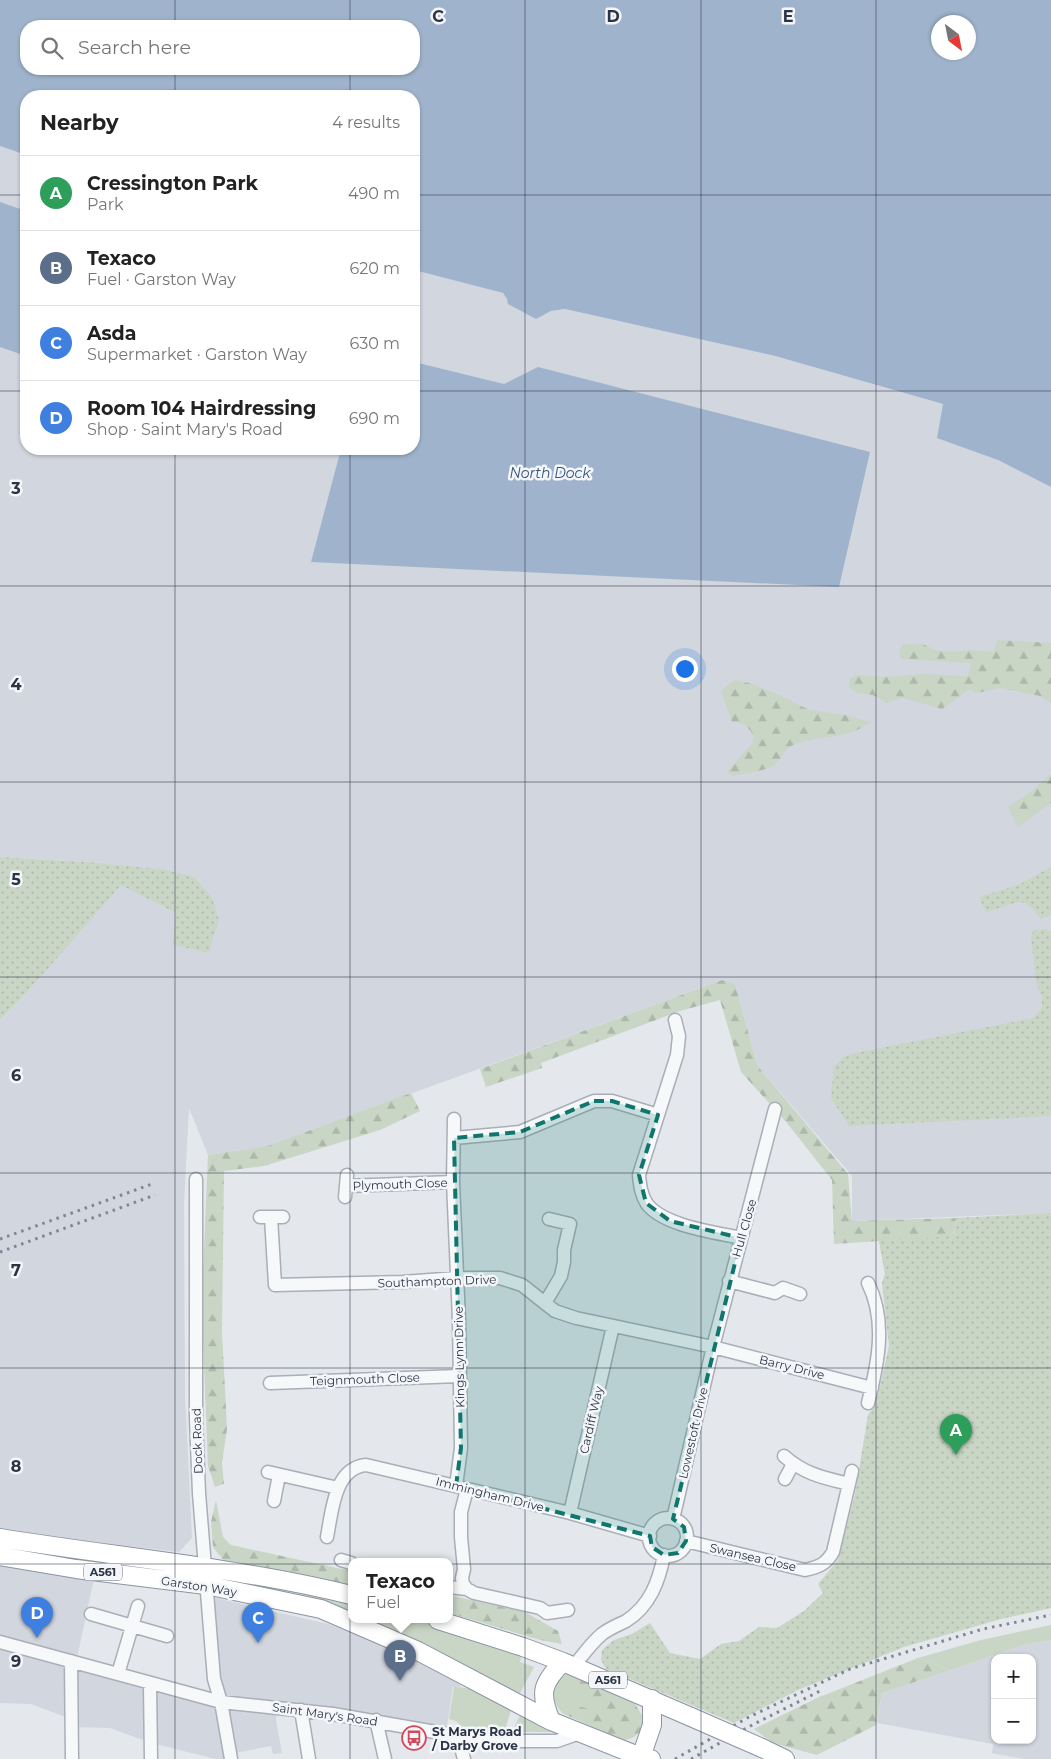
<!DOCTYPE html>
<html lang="en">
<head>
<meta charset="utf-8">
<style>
  :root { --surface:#fff; --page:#f6f6f6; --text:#222; --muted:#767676; --line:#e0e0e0; --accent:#0b8043 }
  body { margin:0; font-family:Montserrat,sans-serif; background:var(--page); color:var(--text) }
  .controls { position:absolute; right:15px; bottom:15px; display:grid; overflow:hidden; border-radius:10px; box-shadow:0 1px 4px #0004 }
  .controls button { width:45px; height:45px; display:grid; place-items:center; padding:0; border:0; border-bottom:1px solid var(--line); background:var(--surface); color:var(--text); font:25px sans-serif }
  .compass { position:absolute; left:931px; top:15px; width:45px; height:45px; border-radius:50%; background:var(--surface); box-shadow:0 1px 4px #0004; rotate:148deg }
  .you { position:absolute; left:684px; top:668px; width:18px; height:18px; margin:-12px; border:4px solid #fff; border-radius:50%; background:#1a73e8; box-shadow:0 0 0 8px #1a73e833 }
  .badge { display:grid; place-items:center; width:32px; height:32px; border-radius:50%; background:var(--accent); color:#fff; font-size:16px; font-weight:700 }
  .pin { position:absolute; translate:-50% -41px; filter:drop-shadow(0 1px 2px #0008) }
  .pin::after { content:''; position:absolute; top:26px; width:18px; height:15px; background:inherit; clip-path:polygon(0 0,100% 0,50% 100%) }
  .popup { position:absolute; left:348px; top:1558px; width:105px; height:65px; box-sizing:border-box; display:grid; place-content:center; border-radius:10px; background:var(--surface); filter:drop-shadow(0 1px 4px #0005); font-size:16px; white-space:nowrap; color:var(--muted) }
  .popup b { font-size:19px; color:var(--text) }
  .popup::after { content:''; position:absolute; left:50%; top:100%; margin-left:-10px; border:10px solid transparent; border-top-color:var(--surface) }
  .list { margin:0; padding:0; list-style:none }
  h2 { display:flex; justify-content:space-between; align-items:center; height:65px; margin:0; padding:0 20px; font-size:21px }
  h2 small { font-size:16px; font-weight:400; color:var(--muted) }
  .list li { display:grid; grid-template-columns:32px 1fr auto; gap:15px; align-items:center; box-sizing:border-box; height:75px; padding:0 20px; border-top:1px solid var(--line) }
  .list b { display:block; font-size:19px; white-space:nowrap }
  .list p { margin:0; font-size:16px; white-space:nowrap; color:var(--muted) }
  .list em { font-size:16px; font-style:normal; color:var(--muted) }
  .icon { flex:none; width:28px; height:28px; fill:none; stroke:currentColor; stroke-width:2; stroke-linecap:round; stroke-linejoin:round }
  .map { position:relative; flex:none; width:1051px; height:1759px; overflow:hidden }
  .search { position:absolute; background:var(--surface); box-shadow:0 1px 4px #0004; left:20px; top:20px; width:400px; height:55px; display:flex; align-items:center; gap:12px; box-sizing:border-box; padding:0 18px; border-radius:20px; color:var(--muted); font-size:19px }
  .panel { position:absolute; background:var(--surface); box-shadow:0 1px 4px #0004; left:20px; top:90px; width:400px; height:365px; border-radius:20px }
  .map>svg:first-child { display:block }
  .built { fill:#d2d6de; fill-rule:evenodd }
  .green { fill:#c9d6c5 }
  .forest { fill:url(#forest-firs) }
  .park { fill:url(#park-dots) }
  .water { fill:#9fb4cc; fill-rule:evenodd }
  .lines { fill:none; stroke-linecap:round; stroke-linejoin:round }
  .minor-casing { stroke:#a9aeb7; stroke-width:15 }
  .highway-casing { stroke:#8b94a3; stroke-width:20 }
  .minor { stroke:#f7f8fa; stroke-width:12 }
  .highway { stroke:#fff; stroke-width:18 }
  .rail { stroke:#7d8696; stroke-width:3; stroke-dasharray:2.5 5; stroke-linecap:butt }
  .highway-bridge-casing { stroke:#8b94a3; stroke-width:20; stroke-linecap:butt }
  .highway-bridge { stroke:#fff; stroke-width:18 }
  .marked { fill:#0f766e; fill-opacity:0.2; stroke:#0f766e; stroke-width:4; stroke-dasharray:10 6; stroke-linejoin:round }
  .grid { fill:none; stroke:#2b3445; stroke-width:1; stroke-opacity:0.55 }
  .labels { text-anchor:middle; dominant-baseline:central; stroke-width:5; stroke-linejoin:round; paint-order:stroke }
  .shield { fill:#f4f6f9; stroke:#676e7b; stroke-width:1 }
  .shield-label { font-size:11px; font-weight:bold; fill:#2b3445 }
  .street-label { font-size:12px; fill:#2b3445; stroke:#f4f6f9 }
  .poi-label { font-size:12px; font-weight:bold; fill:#2b3445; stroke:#f4f6f9; text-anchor:start }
  .water-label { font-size:14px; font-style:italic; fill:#34527a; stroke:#f4f6f9 }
  .grid-label { font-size:16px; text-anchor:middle; font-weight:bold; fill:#2b3445; stroke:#f4f6f9; stroke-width:5; stroke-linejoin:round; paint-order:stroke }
</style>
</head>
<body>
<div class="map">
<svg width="1051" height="1759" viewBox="0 0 1051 1759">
  <defs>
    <pattern id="forest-firs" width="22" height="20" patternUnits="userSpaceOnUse" patternTransform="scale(1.25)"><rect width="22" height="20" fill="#c9d6c5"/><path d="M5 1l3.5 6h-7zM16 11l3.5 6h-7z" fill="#adb8ab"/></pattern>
    <pattern id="park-dots" width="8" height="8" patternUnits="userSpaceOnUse" patternTransform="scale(1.25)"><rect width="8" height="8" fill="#c9d6c5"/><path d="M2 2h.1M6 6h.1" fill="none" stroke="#adb8ab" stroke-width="1.8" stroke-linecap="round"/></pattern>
  </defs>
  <rect width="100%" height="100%" fill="#e4e7ec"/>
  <path class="built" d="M0,146L26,155V449H414V270L503,293L507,299L535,319L551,311L565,309L775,356L943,404L998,460L1051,487V1213L852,1221V1176L757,1065L735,985L722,980L268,1146L208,1155L189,1108L184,1204L185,1397L192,1538L179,1552L0,1531V1020L31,988L121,884L176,913L174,945L208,953L162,869L87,862L0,857Z
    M0,1565L94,1579L76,1662L220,1701L207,1596L328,1624L393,1648L450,1677L462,1687H453L446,1733L277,1708L276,1720L282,1753L273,1754L271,1746L230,1754L231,1759H216L151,1743L110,1728L72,1727L71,1719L31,1704L0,1703Z
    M1051,1640V1759H1024L992,1753L993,1744L877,1723L882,1693L1023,1645ZM995,1658H1032V1740H995Z"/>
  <path class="green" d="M231,1579L351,1602V1612C318,1595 268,1587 231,1579Z
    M367,1620H420L522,1654L520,1662L534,1667L518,1697Z
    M1051,1625V1640L1023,1645L950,1670L918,1658L981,1640Z
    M571,1672L635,1704L636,1736L626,1740L616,1737L562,1713C548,1696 551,1681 571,1672Z
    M454,1687C481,1688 489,1696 511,1710L505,1730H464L456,1721L449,1719Z
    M521,1713L554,1729L552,1732H512Z"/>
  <path class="forest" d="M997,640L1051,643V703L1040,696L1000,688L977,693L970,689L942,709L903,698L887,703L873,695L856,693L849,687L850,678L858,675L884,677L925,674L968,676L971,663L901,659L899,650L905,644H923L935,650L951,652L970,650L994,652Z
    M735,680L749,683L786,698L809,710L845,715L870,722C849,740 817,735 793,745C784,749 781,762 771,767C760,772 745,773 733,776L727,772L751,745L754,736C748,727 744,722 732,722L721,692L727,685Z
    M1051,774V803L1018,827L1008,807L1029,793Z
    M722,980L735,984L757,1065L848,1174L852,1221L956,1218L954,1236L891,1265L882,1283L885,1274L879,1241L834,1244L832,1180L787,1123L741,1072L720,1000L680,1011L541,1063L542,1068L486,1087L480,1069Z
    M411,1093L420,1111L380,1130L264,1166L224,1171L222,1332L227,1429L222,1463L224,1484L215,1487L208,1466L203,1339V1274L208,1155L268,1146Z
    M216,1500L223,1537L231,1545L351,1571V1588L224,1561L213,1547L211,1522Z
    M449,1595L525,1612L558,1631L562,1644L540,1640L449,1613Z
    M918,1658L950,1670L882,1693L876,1725L817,1755L773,1743L754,1729L817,1698Z
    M581,1677L635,1704L643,1717V1728C635,1738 629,1741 616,1737L562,1713L564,1706L572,1704L596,1711L600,1704L580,1686L579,1679Z"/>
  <path class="park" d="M0,857L87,862L162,869L194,877L212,897L219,920L208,953L173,945L176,913L121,885L31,988L0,1020Z
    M1051,867V915L1041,919C1037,914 1032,908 1027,904C1019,898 996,910 986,912L979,897L1020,884Z
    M1045,929L1051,931V1116L849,1126L831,1098L834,1067L844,1056L860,1052L1033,1018L1042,1008V998L1036,982L1031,936L1034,930Z
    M1051,1213V1608L1001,1619L904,1647L798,1690L734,1723L606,1669L601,1660L602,1650L614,1640L632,1634L650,1623L670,1653L700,1659L721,1644L739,1641L759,1627L777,1628L804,1611L823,1593L818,1584L838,1560L855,1494L868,1415L876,1404L889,1346L882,1283L885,1274L879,1241L954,1236L956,1218Z"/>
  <path class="water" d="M0,0H1051V487L998,460L937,438L943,404L775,356L565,309L551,311L536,319L508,304L507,299L503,293L414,270V96H26V155L0,146ZM938,22H968V52H938ZM26,26H414V69H26Z
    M0,202L26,211V356L0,347Z
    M414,362L504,384L538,367L870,452L839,587L311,562L341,449H414Z"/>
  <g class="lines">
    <g class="minor-casing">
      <path id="minor" d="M675,1020L679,1036L677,1055L639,1175C640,1185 641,1195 647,1204C664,1226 714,1232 741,1238
        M454,1119L453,1182L459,1320L461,1448L456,1486
        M454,1138L520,1132L594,1101H612L658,1115
        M196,1179V1419L199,1493L214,1679L221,1702L231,1759
        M346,1186L453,1182
        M345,1197L347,1175
        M260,1217H283
        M271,1217L275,1285L403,1282L457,1278H500L522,1285L555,1311L576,1318L713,1347L872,1388
        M729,1281L775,1293L783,1288L800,1294
        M868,1283C887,1321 878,1363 868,1403
        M545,1303L561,1276L564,1262V1250L570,1224L549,1219
        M270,1383L459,1376
        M784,1456C804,1474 824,1478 849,1484
        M268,1472L338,1488
        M785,1479L793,1464
        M467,1489L461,1512V1537L464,1569L462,1578L463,1584L467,1589L474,1593L540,1608L547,1613L568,1610
        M274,1501L279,1475
        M570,1513L613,1326
        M649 1537a19 19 0 1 1 38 0a19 19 0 1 1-38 0Z
        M673,1519L713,1347L775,1109
        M327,1537C332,1512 334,1468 366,1465L570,1513L650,1536
        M686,1541L805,1570C819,1567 826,1564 833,1552L852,1471
        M341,1560L351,1563
        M449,1587L467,1589
        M91,1614L167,1636
        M0,1642L221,1702L333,1714L458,1736L517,1741H557L580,1733
        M71,1661L72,1759
        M574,1666C583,1655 592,1642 602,1634C610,1628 618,1625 626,1621C650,1606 659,1581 664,1555
        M118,1674L138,1606
        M150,1684L151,1759
        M301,1710L309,1759
        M376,1720L385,1759
        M458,1736L464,1759"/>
    </g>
    <g class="highway-casing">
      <path id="highway" d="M0,1538C117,1557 236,1567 351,1595
        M0,1556L76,1569L206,1585L321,1609L418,1651L551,1721L641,1757L651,1759
        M438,1620L523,1647L563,1662L691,1717
        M551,1721C539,1693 542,1683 563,1662
        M762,1748L785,1759
        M641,1757L652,1725V1699"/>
    </g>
    <use href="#minor" class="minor"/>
    <use href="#highway" class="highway"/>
    <path class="rail" d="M0,1239L152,1184
      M0,1252L155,1195
      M675,1759L749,1717L850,1669L983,1629L1051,1615
      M691,1759L754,1724L822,1690"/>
    <g class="highway-bridge-casing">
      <path id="highway-bridge" d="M691,1717L762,1748"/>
    </g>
    <use href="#highway-bridge" class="highway-bridge"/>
  </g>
  <path class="marked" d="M594,1101H612L658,1115L639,1175L646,1203L670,1221L741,1238L673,1519L684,1527L686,1541L678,1553L664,1555L652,1547L650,1536L456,1486L461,1448L454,1138L520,1132Z"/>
  <path class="grid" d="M175,0V26M350,0V26M525,0V1759M701,0V1759M876,0V1759M175,69V96M350,69V96M0,195H26M414,195H1051M0,391H26M414,391H1051M175,449V1759M350,449V1759M0,586H1051M0,782H1051M0,977H1051M0,1173H1051M0,1368H1051M0,1564H1051"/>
  <defs>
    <g id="bus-ring" transform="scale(1.25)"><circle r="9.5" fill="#f4f6f9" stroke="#d1495b" stroke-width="1.5"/><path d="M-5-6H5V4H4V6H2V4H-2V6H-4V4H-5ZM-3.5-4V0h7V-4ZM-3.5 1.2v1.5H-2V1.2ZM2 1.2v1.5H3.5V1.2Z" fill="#d1495b"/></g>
  </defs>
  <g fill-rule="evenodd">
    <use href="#bus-ring" x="414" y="1738"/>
  </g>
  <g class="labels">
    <g class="shield">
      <rect x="84" y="1563.5" width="38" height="17" rx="4"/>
      <rect x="589" y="1671.5" width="38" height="17" rx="4"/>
    </g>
    <g class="shield-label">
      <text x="103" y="1572">A561</text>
      <text x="608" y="1680">A561</text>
    </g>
    <g class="street-label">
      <text transform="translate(400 1184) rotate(-2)">Plymouth Close</text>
      <text transform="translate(744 1228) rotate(-74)">Hull Close</text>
      <text transform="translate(437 1281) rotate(-2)">Southampton Drive</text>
      <text transform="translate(459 1357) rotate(-91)">Kings Lynn Drive</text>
      <text transform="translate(792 1367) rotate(14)">Barry Drive</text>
      <text transform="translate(365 1379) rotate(-2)">Teignmouth Close</text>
      <text transform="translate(591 1420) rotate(-77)">Cardiff Way</text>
      <text transform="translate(693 1433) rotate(-77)">Lowestoft Drive</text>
      <text transform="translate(197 1441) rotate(-92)">Dock Road</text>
      <text transform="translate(490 1494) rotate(14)">Immingham Drive</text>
      <text transform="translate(753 1557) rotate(13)">Swansea Close</text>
      <text transform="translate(199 1586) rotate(9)">Garston Way</text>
      <text transform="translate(325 1714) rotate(8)">Saint Mary's Road</text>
    </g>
    <g class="poi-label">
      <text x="432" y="1731">St Marys Road<tspan x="432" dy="14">/ Darby Grove</tspan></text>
    </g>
    <g class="water-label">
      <text x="550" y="473">North Dock</text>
    </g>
  </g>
  <g class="grid-label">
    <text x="438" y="22">C</text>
    <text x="613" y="22">D</text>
    <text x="788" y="22">E</text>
    <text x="16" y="494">3</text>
    <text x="16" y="690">4</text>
    <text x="16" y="885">5</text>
    <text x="16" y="1081">6</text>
    <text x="16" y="1276">7</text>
    <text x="16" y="1472">8</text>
    <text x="16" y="1667">9</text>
  </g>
</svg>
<div class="controls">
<button>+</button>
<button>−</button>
</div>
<svg class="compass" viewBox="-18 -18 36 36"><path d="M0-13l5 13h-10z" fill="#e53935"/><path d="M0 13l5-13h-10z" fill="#767676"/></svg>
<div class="you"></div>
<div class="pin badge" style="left:956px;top:1455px;background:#2e9e5b">A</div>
<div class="pin badge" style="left:400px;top:1681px;background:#5c6f8a">B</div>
<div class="popup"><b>Texaco</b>Fuel</div>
<div class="pin badge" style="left:258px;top:1643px;background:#3f7fe0">C</div>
<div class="pin badge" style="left:37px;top:1638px;background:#3f7fe0">D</div>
<div class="search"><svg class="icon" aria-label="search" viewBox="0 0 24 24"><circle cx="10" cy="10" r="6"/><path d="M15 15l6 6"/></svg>Search here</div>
<section class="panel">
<h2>Nearby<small>4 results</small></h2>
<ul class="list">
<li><span class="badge" style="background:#2e9e5b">A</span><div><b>Cressington Park</b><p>Park</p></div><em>490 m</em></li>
<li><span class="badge" style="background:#5c6f8a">B</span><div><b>Texaco</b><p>Fuel · Garston Way</p></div><em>620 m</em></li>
<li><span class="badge" style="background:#3f7fe0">C</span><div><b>Asda</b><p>Supermarket · Garston Way</p></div><em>630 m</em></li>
<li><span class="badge" style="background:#3f7fe0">D</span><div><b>Room 104 Hairdressing</b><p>Shop · Saint Mary's Road</p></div><em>690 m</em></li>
</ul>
</section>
</div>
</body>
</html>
